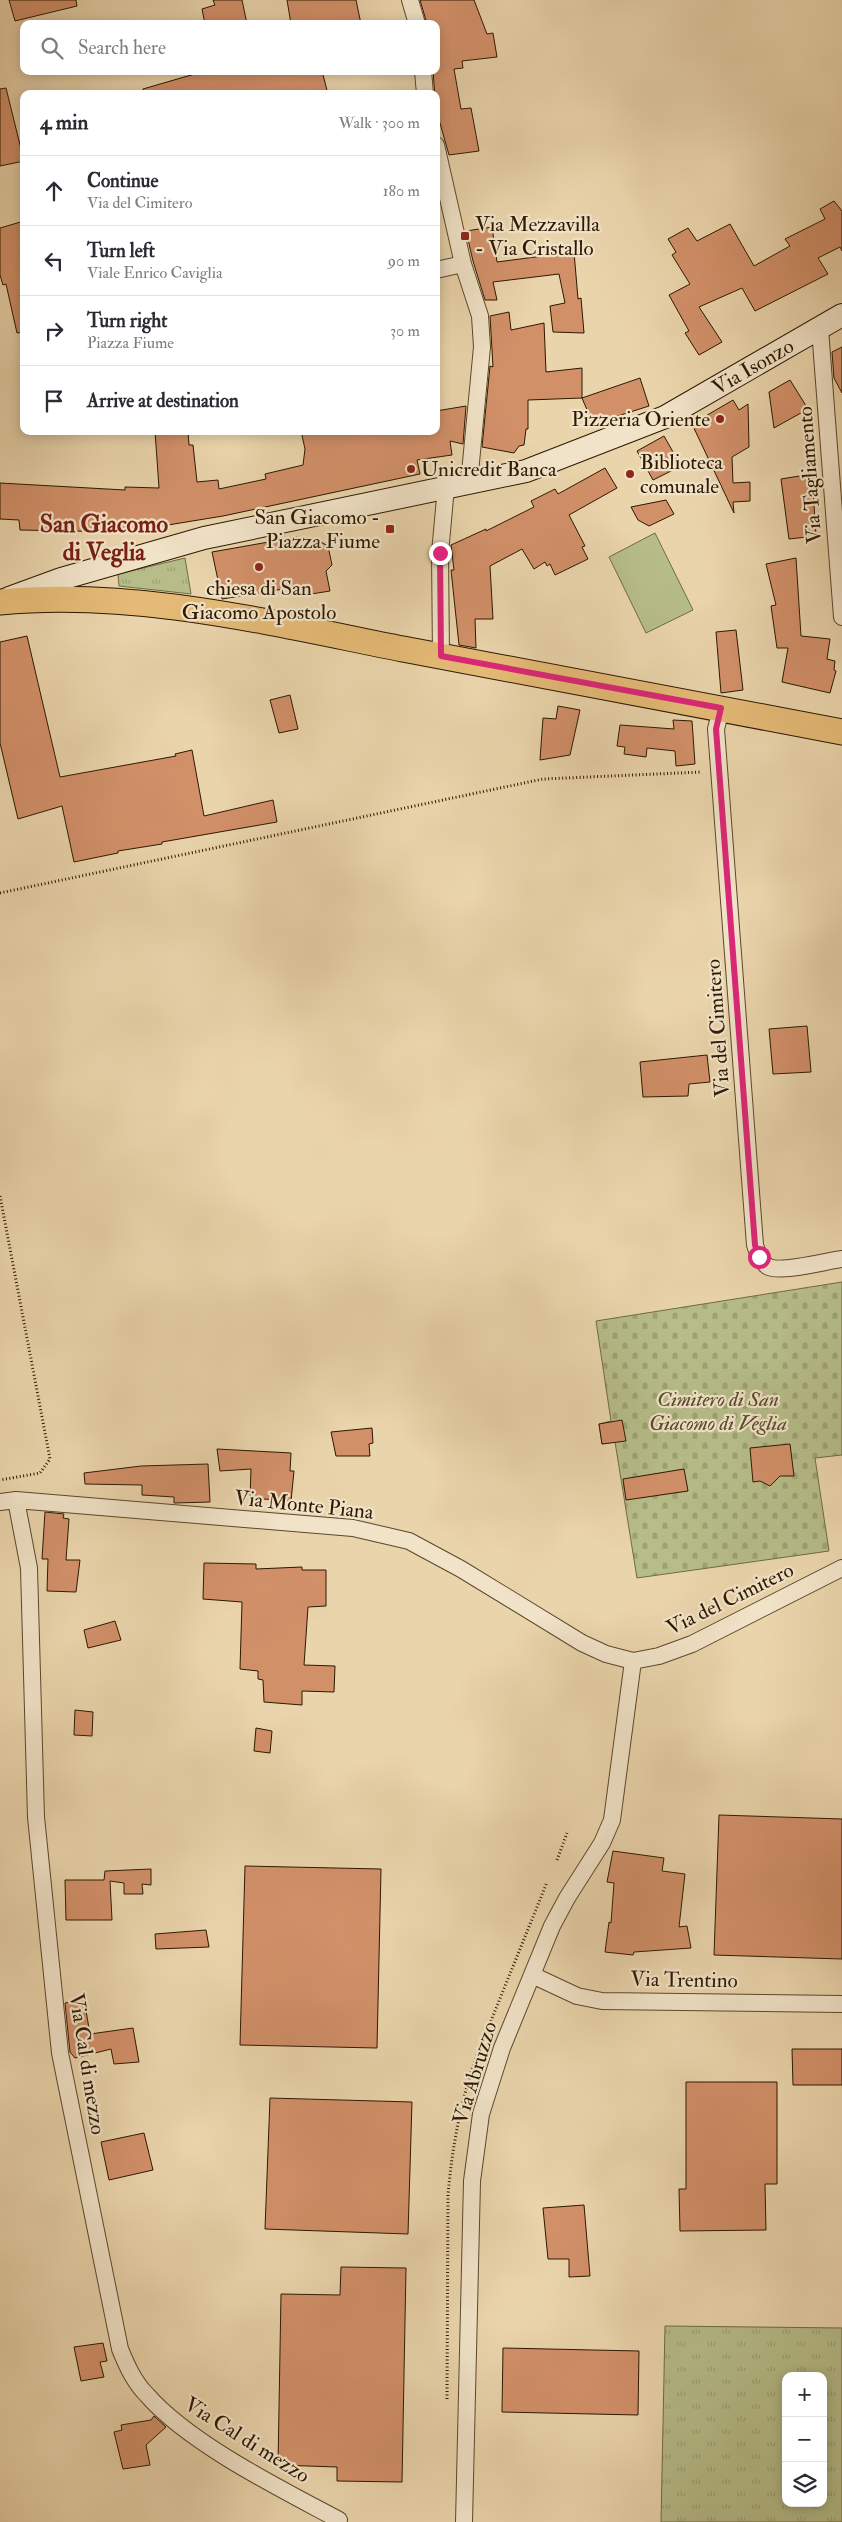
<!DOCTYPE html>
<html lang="en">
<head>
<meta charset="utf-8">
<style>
  :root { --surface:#fff; --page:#f7f7f7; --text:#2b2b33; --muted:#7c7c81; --line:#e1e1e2 }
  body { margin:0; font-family:"IM FELL Double Pica",serif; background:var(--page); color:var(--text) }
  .controls { position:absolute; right:15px; bottom:15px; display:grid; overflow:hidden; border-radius:10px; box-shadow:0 2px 12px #0003 }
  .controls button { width:45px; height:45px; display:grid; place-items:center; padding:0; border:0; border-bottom:1px solid var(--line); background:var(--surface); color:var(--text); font:25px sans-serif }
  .stop { position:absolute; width:15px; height:15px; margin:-11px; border:4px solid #db2777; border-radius:50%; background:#fff }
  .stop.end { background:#db2777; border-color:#fff; box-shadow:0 1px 5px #0008 }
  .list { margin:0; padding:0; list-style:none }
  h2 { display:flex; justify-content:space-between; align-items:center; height:65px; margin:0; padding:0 20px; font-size:21px }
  h2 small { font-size:16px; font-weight:400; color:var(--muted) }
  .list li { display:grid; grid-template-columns:32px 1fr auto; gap:15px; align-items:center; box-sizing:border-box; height:70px; padding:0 20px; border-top:1px solid var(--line) }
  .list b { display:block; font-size:19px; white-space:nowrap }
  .list p { margin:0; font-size:16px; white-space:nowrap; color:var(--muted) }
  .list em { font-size:16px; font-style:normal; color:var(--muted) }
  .icon { flex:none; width:28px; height:28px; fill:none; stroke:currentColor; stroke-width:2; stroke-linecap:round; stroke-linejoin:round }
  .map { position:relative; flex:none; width:842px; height:2522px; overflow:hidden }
  .search { position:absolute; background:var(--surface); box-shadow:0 2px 12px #0003; left:20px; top:20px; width:420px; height:55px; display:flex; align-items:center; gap:12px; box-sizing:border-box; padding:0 18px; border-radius:10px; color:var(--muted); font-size:19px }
  .panel { position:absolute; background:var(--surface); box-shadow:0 2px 12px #0003; left:20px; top:90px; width:420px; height:345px; border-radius:10px }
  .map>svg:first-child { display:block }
  .grass { fill:url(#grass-tufts); stroke:#716a44; fill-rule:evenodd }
  .cemetery { fill:url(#cemetery-stones); stroke:#716a44 }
  .park { fill:#b6bd89; stroke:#716a44 }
  .building { fill:#d29069; stroke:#2c1800 }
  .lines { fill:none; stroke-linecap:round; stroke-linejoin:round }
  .street-casing { stroke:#5c472b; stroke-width:18 }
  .secondary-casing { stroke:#2c1800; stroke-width:24 }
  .primary-casing { stroke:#2c1800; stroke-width:27 }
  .path { stroke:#2c1800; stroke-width:3; stroke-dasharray:1 2.5; stroke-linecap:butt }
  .street { stroke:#f1e3c8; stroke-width:16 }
  .secondary { stroke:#f1e3c8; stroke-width:22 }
  .primary { stroke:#e5ba76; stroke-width:25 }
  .route { stroke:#db2777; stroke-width:6 }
  .poi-dot { fill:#8f2418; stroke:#f1e3c8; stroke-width:2 }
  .labels { text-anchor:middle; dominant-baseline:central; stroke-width:4.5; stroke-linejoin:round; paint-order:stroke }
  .poi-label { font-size:21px; fill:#2c1800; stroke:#f1e3c8; text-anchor:start }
  .street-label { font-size:21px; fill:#2c1800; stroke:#f1e3c8 }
  .park-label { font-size:21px; font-style:italic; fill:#554a29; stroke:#f1e3c8 }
  .quarter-label { font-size:24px; font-weight:bold; fill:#7a1f14; stroke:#f1e3c8 }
</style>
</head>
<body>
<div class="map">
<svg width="842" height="2522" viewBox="0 0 842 2522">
  <defs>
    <pattern id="grass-tufts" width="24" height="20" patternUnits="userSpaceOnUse" patternTransform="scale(1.25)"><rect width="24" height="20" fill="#b6bd89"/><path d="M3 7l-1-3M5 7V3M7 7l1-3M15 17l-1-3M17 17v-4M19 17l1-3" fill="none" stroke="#9da274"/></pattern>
    <pattern id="cemetery-stones" width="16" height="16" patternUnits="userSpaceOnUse" patternTransform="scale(1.25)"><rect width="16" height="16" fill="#b6bd89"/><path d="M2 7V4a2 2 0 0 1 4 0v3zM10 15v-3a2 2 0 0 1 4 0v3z" fill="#9da274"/></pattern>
  </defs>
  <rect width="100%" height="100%" fill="#ead4ab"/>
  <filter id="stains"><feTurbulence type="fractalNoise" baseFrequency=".004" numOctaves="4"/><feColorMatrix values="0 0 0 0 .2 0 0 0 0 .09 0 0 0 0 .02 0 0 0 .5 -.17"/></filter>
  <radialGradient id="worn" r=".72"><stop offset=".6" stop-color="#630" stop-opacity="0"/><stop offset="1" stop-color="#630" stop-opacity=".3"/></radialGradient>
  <path class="grass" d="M185,558L191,594L119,586L118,574Z
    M665,2326L842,2328V2522H661ZM786,2376H823V2503H786Z"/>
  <path class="cemetery" d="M842,1282V1455L815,1458L829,1551L637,1578L615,1442L602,1444L599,1424L611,1421L596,1321Z"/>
  <path class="park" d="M655,533L693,610L646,633L609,557Z"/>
  <path class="building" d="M9,0H76L77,6L15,21Z
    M213,0H242L247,24H205L202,9L215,5Z
    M287,0H356L361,24H291Z
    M420,0H474L487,34L493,33L497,57L462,61L463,68L454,69L461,109L471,108L479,151L449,155L436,109L433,71H436V24H427Z
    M205,71H322L328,94H143V89Z
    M6,88L24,161L0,166V89Z
    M834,201L842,211V251L840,247L818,258L828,274L755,311L742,288L699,307L722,342L699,355L685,333L689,331L669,295L690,284L672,255L676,252L668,239L688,228L697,241L730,224L754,266L790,246L785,239L825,219L820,209Z
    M24,221V332L17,333L6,284L3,285L0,275V228Z
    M492,227L497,262L574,252L578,299L581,298L584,333L553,332L550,306L565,303L559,274L493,282L497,300H485L473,261L466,231Z
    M509,312L511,330L544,323L546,372L582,368V398L528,400V429H526L524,445L519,446L514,453L482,447L490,366L493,367L490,316Z
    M842,347V393L834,378L832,352Z
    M640,378L649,406L593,424L582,398Z
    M790,380L808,409L774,428L769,392Z
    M733,400L739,410L748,404L749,447L732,457L733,483L750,482V501L733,502L734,513L692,424Z
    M466,406L463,444L450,441L452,455L417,460L420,474L223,516L125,532L20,530L19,520L0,519V483L125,490V487L159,488L155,431H188L189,445H193L197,482L218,480L219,489L266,479L265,474L303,465L305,449L301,431H436V411Z
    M664,436L681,466L653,480L637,451Z
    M605,468L617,488L569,515L585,546L582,547L588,559L555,575L550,564L547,566L545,562L534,569L522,549L490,566L493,619H475L476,648L459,645L451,570H454L451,545L486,529V531L534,507L531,501L555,489L558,494Z
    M812,474L816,536L789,539L781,479Z
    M666,500L674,514L649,526L638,520L631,507Z
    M297,537L299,545L321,542L328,546L332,565L326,571L330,591L305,595L302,586L222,599L212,552Z
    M796,558L801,636L830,639L827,659L835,661L834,670L836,671L830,693L782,682L788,648H777L771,606L776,605L766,564Z
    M736,630L743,690L721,693L716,632Z
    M27,636L60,777L176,756L175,754L192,750L204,816L273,800L277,822L162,842V844L118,851V853L74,862L62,806L18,819L0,743V642Z
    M290,695L298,729L279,733L270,700Z
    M558,706L580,710L570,755L540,760L543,718L556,719Z
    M673,720L692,721L695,764L676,766L675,751L647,748L646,757L624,754L625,747L617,746L620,725L674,729Z
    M807,1026L811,1072L773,1074L769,1029Z
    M707,1055L710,1082L689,1084L688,1096L643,1097L640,1062Z
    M622,1420L626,1441L602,1444L599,1424Z
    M372,1428L373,1443L369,1444L370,1456H336L331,1432Z
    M790,1444L794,1476H780L770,1486L760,1481L753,1482L750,1448Z
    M217,1449L291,1453L290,1471H294L291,1501L250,1498L251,1469L220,1471Z
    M208,1464L210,1502L174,1503V1497L142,1495V1485L85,1484L84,1473L141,1466Z
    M684,1469L688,1491L626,1500L623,1479Z
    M45,1512L64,1514L63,1518L69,1519L66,1560H80L76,1592L47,1591L48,1559H42Z
    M204,1563L256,1564V1569L302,1567V1570H326V1606L308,1607L304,1665L335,1666L334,1692L302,1691V1705L264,1702L263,1680L258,1679V1671L240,1669L242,1602L203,1599Z
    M115,1621L121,1640L88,1648L84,1630Z
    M75,1710L93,1712L92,1736L74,1735Z
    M256,1728L272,1731L270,1753L254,1751Z
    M719,1815L842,1819V1959L714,1955Z
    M613,1851L664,1858L662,1871L685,1874L679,1927L687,1926L691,1948L634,1952L633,1955L605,1952L609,1922L611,1923L614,1883L607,1882Z
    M245,1866L381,1869L377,2048L240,2045Z
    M151,1869V1885L142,1884L143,1894H124V1883L110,1881L112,1920H66L65,1880H104L105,1871Z
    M206,1930L209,1947L156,1949L155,1934Z
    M84,1999L90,2034L133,2028L139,2062L114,2064L111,2049L75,2058L70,2052L65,2003Z
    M792,2049H842V2085H793Z
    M686,2082H777V2184H765L766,2230L680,2231L679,2189H686Z
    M270,2098L412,2102L408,2234L265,2229Z
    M144,2133L153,2170L109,2180L101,2142Z
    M584,2205L590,2276L569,2277V2259H548L543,2208Z
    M341,2267L406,2268L402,2482L337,2481V2467L278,2465L281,2294L340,2295Z
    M103,2343L107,2361L100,2362L104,2377L81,2381L74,2347Z
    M503,2348L639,2351L638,2415L502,2412Z
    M154,2416L166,2427L146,2445L150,2465L123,2469L114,2432L122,2430L121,2425L151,2420Z"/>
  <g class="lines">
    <g class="street-casing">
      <path id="street" d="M410,0L417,24
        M423,71L425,94
        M436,145L463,264L480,316L482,347L469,483
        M436,270L463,264
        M820,329L842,617
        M441,656L440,553L446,487
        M721,709L716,729L755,1245C758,1254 760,1260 767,1266C779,1274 826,1261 842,1259
        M16,1500L29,1568L36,1817L60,2053L120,2349C127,2366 134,2382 147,2395C190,2444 281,2489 339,2520
        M0,1502L16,1500L353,1528L409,1541L461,1569L582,1643L606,1654L633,1661L659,1656L692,1644L842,1568
        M532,1975L577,1996L602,2001L842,2004
        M464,2522L472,2181L481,2114L502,2048L552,1926L567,1898L602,1843L612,1820L633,1661"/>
    </g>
    <g class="secondary-casing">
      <path id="secondary" d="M9,598L61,579L204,538L526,471L665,417L842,315"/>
    </g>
    <g class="primary-casing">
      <path id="primary" d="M0,602C136,589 271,623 403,649C550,677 696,704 842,732"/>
    </g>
    <path class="path" d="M0,893L543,779L702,772
      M0,1196L50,1459L40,1473L0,1480
      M557,1860L567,1833
      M487,2031L547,1882
      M447,2399L448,2195C452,2147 461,2100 477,2055"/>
    <use href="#street" class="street"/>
    <use href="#secondary" class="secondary"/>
    <use href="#primary" class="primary"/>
  </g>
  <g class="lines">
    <path class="route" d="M440,553L441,656L721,708L716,729L755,1245L759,1257"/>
  </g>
  <g class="poi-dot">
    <rect x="460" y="231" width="10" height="10" rx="2.5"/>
    <circle cx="720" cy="419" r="5"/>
    <circle cx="411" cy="469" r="5"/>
    <circle cx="630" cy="474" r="5"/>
    <rect x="385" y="524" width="10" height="10" rx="2.5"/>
    <circle cx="259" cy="567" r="5"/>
  </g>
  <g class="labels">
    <g class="poi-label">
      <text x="475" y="224">Via Mezzavilla<tspan x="475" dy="24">- Via Cristallo</tspan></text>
      <text x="710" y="419" text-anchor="end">Pizzeria Oriente</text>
      <text x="640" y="462">Biblioteca<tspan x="640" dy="24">comunale</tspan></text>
      <text x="421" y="469">Unicredit Banca</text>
      <text x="380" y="517" text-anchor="end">San Giacomo -<tspan x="380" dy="24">Piazza Fiume</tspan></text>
      <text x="259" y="588" text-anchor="middle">chiesa di San<tspan x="259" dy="24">Giacomo Apostolo</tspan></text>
    </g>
    <g class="street-label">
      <text transform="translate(753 367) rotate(-30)">Via Isonzo</text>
      <text transform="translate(810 475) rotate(-94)">Via Tagliamento</text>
      <text transform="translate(718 1028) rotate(-94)">Via del Cimitero</text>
      <text transform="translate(304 1505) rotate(6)">Via Monte Piana</text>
      <text transform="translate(730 1599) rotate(-26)">Via del Cimitero</text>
      <text transform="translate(684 1980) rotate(1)">Via Trentino</text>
      <text transform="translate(87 2064) rotate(81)">Via Cal di mezzo</text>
      <text transform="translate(475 2073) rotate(-73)">Via Abruzzo</text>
      <text transform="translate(247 2440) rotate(32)">Via Cal di mezzo</text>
    </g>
    <g class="park-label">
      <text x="718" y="1399">Cimitero di San<tspan x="718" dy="24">Giacomo di Veglia</tspan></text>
    </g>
    <g class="quarter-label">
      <text x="104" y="524">San Giacomo<tspan x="104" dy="28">di Veglia</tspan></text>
    </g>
  </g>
  <rect width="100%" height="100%" filter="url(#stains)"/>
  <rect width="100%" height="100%" fill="url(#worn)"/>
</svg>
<div class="controls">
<button>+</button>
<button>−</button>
<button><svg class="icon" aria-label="layers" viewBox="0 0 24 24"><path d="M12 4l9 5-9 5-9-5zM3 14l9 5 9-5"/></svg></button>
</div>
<div class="stop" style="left:759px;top:1257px"></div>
<div class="stop end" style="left:440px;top:553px"></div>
<div class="search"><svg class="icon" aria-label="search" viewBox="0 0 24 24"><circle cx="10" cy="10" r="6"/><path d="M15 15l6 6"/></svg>Search here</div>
<section class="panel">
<h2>4 min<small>Walk · 300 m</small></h2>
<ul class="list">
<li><svg class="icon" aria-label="ahead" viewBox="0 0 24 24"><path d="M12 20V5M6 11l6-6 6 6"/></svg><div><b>Continue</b><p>Via del Cimitero</p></div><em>180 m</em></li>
<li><svg class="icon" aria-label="left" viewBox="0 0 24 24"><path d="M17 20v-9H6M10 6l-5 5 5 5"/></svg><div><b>Turn left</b><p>Viale Enrico Caviglia</p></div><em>90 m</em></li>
<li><svg class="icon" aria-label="right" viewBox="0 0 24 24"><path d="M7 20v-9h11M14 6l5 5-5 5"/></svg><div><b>Turn right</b><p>Piazza Fiume</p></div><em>30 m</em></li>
<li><svg class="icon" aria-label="arrive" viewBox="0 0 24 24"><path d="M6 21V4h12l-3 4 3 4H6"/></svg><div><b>Arrive at destination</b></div></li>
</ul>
</section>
</div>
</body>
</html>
